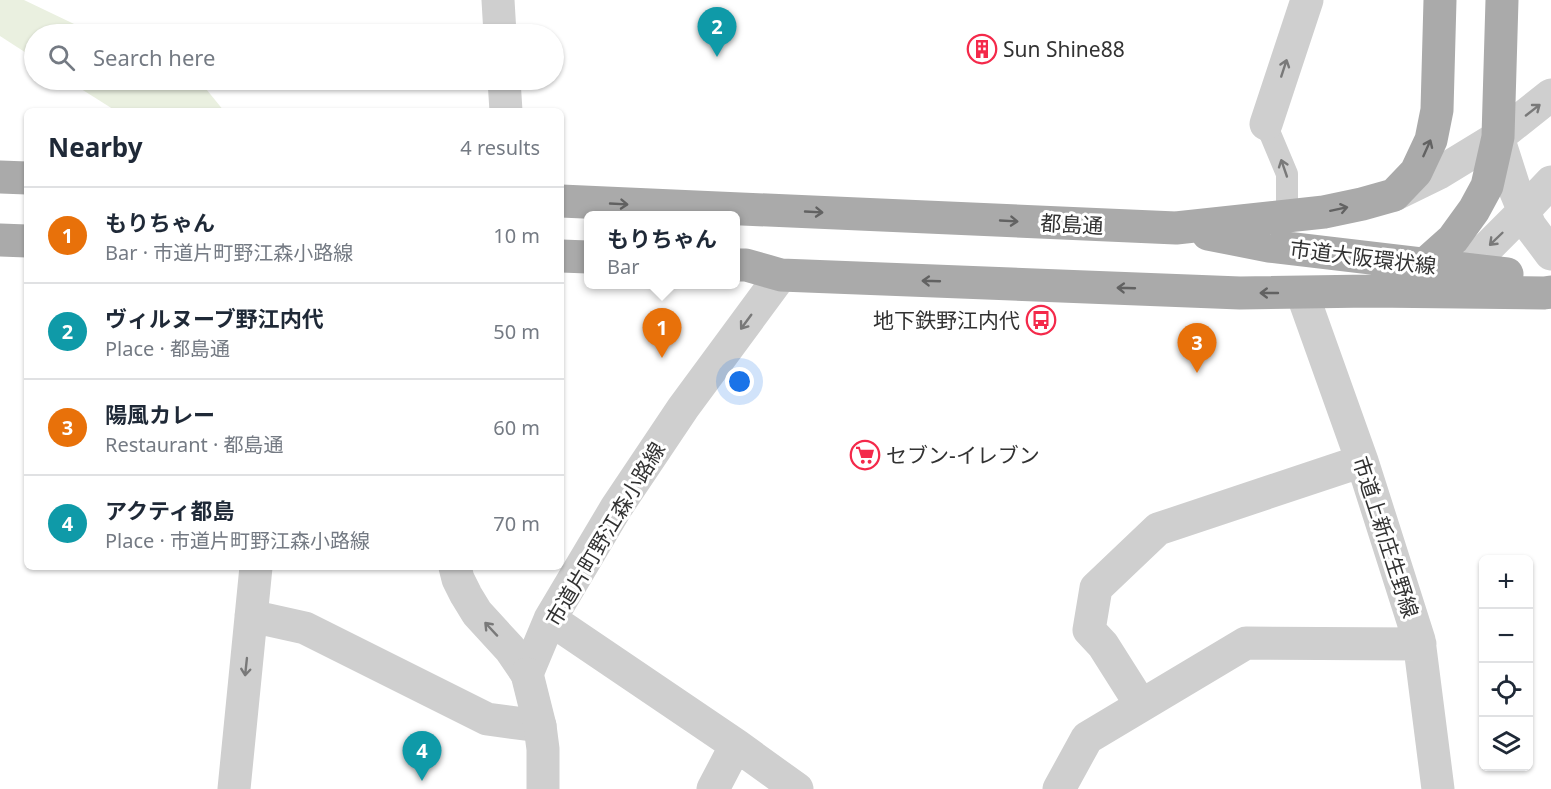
<!DOCTYPE html>
<html lang="en">
<head>
<meta charset="utf-8">
<style>
  :root { --surface:#fff; --page:#f2f2f3; --text:#1f2937; --muted:#747a83; --line:#e0e1e3; --accent:#0b8043 }
  body { margin:0; font-family:"Noto Sans","Noto Sans JP",sans-serif; background:var(--page); color:var(--text) }
  .controls { position:absolute; right:18px; bottom:18px; display:grid; overflow:hidden; border-radius:9px; box-shadow:0 2px 4px #0004 }
  .controls button { width:54px; height:54px; display:grid; place-items:center; padding:0; border:0; border-bottom:2px solid var(--line); background:var(--surface); color:var(--text); font:30px sans-serif }
  .you { position:absolute; left:740px; top:382px; width:21px; height:21px; margin:-15px; border:4px solid #fff; border-radius:50%; background:#1a73e8; box-shadow:0 0 0 9px #1a73e833 }
  .badge { display:grid; place-items:center; width:39px; height:39px; border-radius:50%; background:var(--accent); color:#fff; font-size:20px; font-weight:700 }
  .pin { position:absolute; translate:-50% -50px; filter:drop-shadow(0 2px 3px #0008) }
  .pin::after { content:''; position:absolute; top:32px; width:21px; height:18px; background:inherit; clip-path:polygon(0 0,100% 0,50% 100%) }
  .popup { position:absolute; left:584px; top:211px; width:156px; height:78px; box-sizing:border-box; display:grid; place-content:center; border-radius:9px; background:var(--surface); filter:drop-shadow(0 2px 4px #0005); font-size:20px; white-space:nowrap; color:var(--muted) }
  .popup b { font-size:22px; color:var(--text) }
  .popup::after { content:''; position:absolute; left:50%; top:100%; margin-left:-12px; border:12px solid transparent; border-top-color:var(--surface) }
  .list { margin:0; padding:0; list-style:none }
  h2 { display:flex; justify-content:space-between; align-items:center; height:78px; margin:0; padding:0 24px; font-size:26px }
  h2 small { font-size:20px; font-weight:400; color:var(--muted) }
  .list li { display:grid; grid-template-columns:39px 1fr auto; gap:18px; align-items:center; box-sizing:border-box; height:96px; padding:0 24px; border-top:2px solid var(--line) }
  .list b { display:block; font-size:22px; white-space:nowrap }
  .list p { margin:0; font-size:20px; white-space:nowrap; color:var(--muted) }
  .list em { font-size:20px; font-style:normal; color:var(--muted) }
  .icon { flex:none; width:33px; height:33px; fill:none; stroke:currentColor; stroke-width:2; stroke-linecap:round; stroke-linejoin:round }
  .map { position:relative; flex:none; width:1551px; height:789px; overflow:hidden }
  .search { position:absolute; background:var(--surface); box-shadow:0 2px 4px #0004; left:24px; top:24px; width:540px; height:66px; display:flex; align-items:center; gap:15px; box-sizing:border-box; padding:0 21px; border-radius:33px; color:var(--muted); font-size:22px }
  .panel { position:absolute; background:var(--surface); box-shadow:0 2px 4px #0004; left:24px; top:108px; width:540px; height:462px; border-radius:9px }
  .map>svg:first-child { display:block }
  .green { fill:#eaf0e0 }
  .lines { fill:none; stroke-linecap:round; stroke-linejoin:round }
  .service { stroke:#cfcfcf; stroke-width:22 }
  .minor { stroke:#cfcfcf; stroke-width:33 }
  .tertiary { stroke:#cfcfcf; stroke-width:33 }
  .primary { stroke:#aaa; stroke-width:33 }
  .oneway { stroke:#797979 }
  .oneway2 { stroke:#626262 }
  .labels { text-anchor:middle; dominant-baseline:central; stroke-width:6; stroke-linejoin:round; paint-order:stroke }
  .poi-label { font-size:21px; fill:#323232; stroke:#fff; text-anchor:start }
  .street-label { font-size:21px; fill:#323232; stroke:#fff }
</style>
</head>
<body>
<div class="map">
<svg width="1551" height="789" viewBox="0 0 1551 789">
  <rect width="100%" height="100%" fill="#fff"/>
  <path class="green" d="M0,0H24L95,34H34V58L0,36Z
    M67,80H192L202,84L224,111H116Z"/>
  <g class="lines">
    <path class="service" d="M1266,124L1287,174V216"/>
    <path class="minor" d="M498,0L500,34
      M504,80L506,111
      M1266,124L1307,0
      M1302,293L1362,461L1419,640L1438,789
      M455,567L458,579L466,595L477,613L510,649L527,674
      M251,616L305,628L487,719L540,726
      M550,619L736,745L797,789
      M527,674L550,619L616,508L683,408L781,275
      M1141,705L1103,645L1089,630L1096,588L1158,529L1362,461
      M234,789L256,567
      M713,789L736,745
      M1059,789L1087,738L1246,643L1420,644"/>
    <path class="tertiary" d="M1498,137L1515,190L1530,226L1551,254
      M1394,195L1439,173L1498,137L1551,95
      M1442,273L1453,269H1462L1478,257L1519,216L1551,182
      M527,674L540,726L543,749V789"/>
    <path class="primary" d="M0,177L27,178
      M561,201L1176,228L1324,212L1362,204L1394,195L1416,172L1431,140L1437,110L1440,0
      M1208,234L1269,246L1507,274
      M0,240L27,241
      M561,256L588,257
      M736,265H746L781,275L1240,293L1370,291L1544,293L1551,292
      M1412,267L1425,264L1453,239L1474,210L1487,186L1498,137L1502,0"/>
  </g>
  <defs><path id="oneway-shaft" d="M-6 0H5M1.5-3L5.5 0L1.5 3" fill="none" stroke-width="1.6" stroke-linecap="round" stroke-linejoin="round" transform="scale(1.5)"/></defs>
  <g class="oneway">
    <use href="#oneway-shaft" transform="translate(1284 68) rotate(-72)"/>
    <use href="#oneway-shaft" transform="translate(1533 110) rotate(-38)"/>
    <use href="#oneway-shaft" transform="translate(1284 168) rotate(-109)"/>
    <use href="#oneway-shaft" transform="translate(1496 239) rotate(136)"/>
    <use href="#oneway-shaft" transform="translate(746 322) rotate(126)"/>
    <use href="#oneway-shaft" transform="translate(491 629) rotate(-133)"/>
    <use href="#oneway-shaft" transform="translate(246 667) rotate(96)"/>
  </g>
  <g class="oneway2">
    <use href="#oneway-shaft" transform="translate(1427 148) rotate(-66)"/>
    <use href="#oneway-shaft" transform="translate(619 204) rotate(3)"/>
    <use href="#oneway-shaft" transform="translate(1339 209) rotate(-12)"/>
    <use href="#oneway-shaft" transform="translate(814 212) rotate(3)"/>
    <use href="#oneway-shaft" transform="translate(1009 221) rotate(3)"/>
    <use href="#oneway-shaft" transform="translate(931 281) rotate(-178)"/>
    <use href="#oneway-shaft" transform="translate(1126 288) rotate(-178)"/>
    <use href="#oneway-shaft" transform="translate(1269 293) rotate(180)"/>
  </g>
  <defs>
    <g id="building-ring" transform="scale(1.5)"><circle r="9.5" fill="#fff" stroke="#f4294a" stroke-width="1.5"/><path d="M-4-6H4V6H1V3H-1V6H-4ZM-2.5-4.3h1.7v1.8h-1.7ZM.8-4.3h1.7v1.8H.8ZM-2.5-1h1.7V.8h-1.7ZM.8-1h1.7V.8H.8Z" fill="#f4294a"/></g>
    <g id="bus-ring" transform="scale(1.5)"><circle r="9.5" fill="#fff" stroke="#f4294a" stroke-width="1.5"/><path d="M-5-6H5V4H4V6H2V4H-2V6H-4V4H-5ZM-3.5-4V0h7V-4ZM-3.5 1.2v1.5H-2V1.2ZM2 1.2v1.5H3.5V1.2Z" fill="#f4294a"/></g>
    <g id="supermarket-ring" transform="scale(1.5)"><circle r="9.5" fill="#fff" stroke="#f4294a" stroke-width="1.5"/><path d="M-6-5.5h2.5l.6 2H6L4.5 2H-2.5L-4.4-4H-6ZM-1.5 3.2a1.3 1.3 0 1 0 .1 0ZM3 3.2a1.3 1.3 0 1 0 .1 0Z" fill="#f4294a"/></g>
  </defs>
  <g fill-rule="evenodd">
    <use href="#building-ring" x="982" y="49"/>
    <use href="#bus-ring" x="1041" y="320"/>
    <use href="#supermarket-ring" x="865" y="455"/>
  </g>
  <g class="labels">
    <g class="poi-label">
      <text x="1003" y="49">Sun Shine88</text>
      <text x="1020" y="320" text-anchor="end">地下鉄野江内代</text>
      <text x="886" y="455">セブン-イレブン</text>
    </g>
    <g class="street-label">
      <text transform="translate(1072 224) rotate(3)">都島通</text>
      <text transform="translate(1363 257) rotate(7)">市道大阪環状線</text>
      <text transform="translate(605 534) rotate(-59)">市道片町野江森小路線</text>
      <text transform="translate(1386 537) rotate(72)">市道上新庄生野線</text>
    </g>
  </g>
</svg>
<div class="controls">
<button>+</button>
<button>−</button>
<button><svg class="icon" aria-label="locate" viewBox="0 0 24 24"><circle cx="12" cy="12" r="6"/><path d="M12 2v4M12 18v4M2 12h4M18 12h4"/></svg></button>
<button><svg class="icon" aria-label="layers" viewBox="0 0 24 24"><path d="M12 4l9 5-9 5-9-5zM3 14l9 5 9-5"/></svg></button>
</div>
<div class="you"></div>
<div class="pin badge" style="left:662px;top:358px;background:#e8710a">1</div>
<div class="popup"><b>もりちゃん</b>Bar</div>
<div class="pin badge" style="left:717px;top:57px;background:#0f9aa8">2</div>
<div class="pin badge" style="left:1197px;top:373px;background:#e8710a">3</div>
<div class="pin badge" style="left:422px;top:781px;background:#0f9aa8">4</div>
<div class="search"><svg class="icon" aria-label="search" viewBox="0 0 24 24"><circle cx="10" cy="10" r="6"/><path d="M15 15l6 6"/></svg>Search here</div>
<section class="panel">
<h2>Nearby<small>4 results</small></h2>
<ul class="list">
<li><span class="badge" style="background:#e8710a">1</span><div><b>もりちゃん</b><p>Bar · 市道片町野江森小路線</p></div><em>10 m</em></li>
<li><span class="badge" style="background:#0f9aa8">2</span><div><b>ヴィルヌーブ野江内代</b><p>Place · 都島通</p></div><em>50 m</em></li>
<li><span class="badge" style="background:#e8710a">3</span><div><b>陽風カレー</b><p>Restaurant · 都島通</p></div><em>60 m</em></li>
<li><span class="badge" style="background:#0f9aa8">4</span><div><b>アクティ都島</b><p>Place · 市道片町野江森小路線</p></div><em>70 m</em></li>
</ul>
</section>
</div>
</body>
</html>
